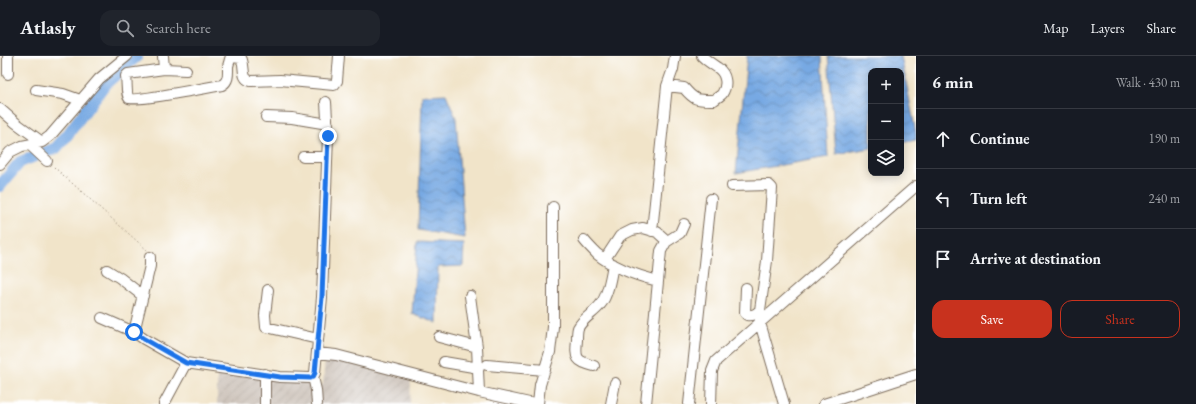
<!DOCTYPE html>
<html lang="en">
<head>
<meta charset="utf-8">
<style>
  :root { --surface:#171b24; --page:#20242c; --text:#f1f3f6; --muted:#9ea1a6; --line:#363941; --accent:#c8321e }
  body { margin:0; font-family:"EB Garamond",serif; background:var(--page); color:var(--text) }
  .controls { position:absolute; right:12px; top:12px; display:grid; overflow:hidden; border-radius:8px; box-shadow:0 2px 10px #0003 }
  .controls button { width:36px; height:36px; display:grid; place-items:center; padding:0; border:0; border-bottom:1px solid var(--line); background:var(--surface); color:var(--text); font:20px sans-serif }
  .stop { position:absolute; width:12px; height:12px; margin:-9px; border:3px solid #1a73e8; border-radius:50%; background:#fff }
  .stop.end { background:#1a73e8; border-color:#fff; box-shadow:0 1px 4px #0008 }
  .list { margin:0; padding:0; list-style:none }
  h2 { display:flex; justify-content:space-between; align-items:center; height:52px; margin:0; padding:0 16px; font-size:17px }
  h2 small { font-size:13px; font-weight:400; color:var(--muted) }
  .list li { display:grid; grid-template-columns:26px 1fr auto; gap:12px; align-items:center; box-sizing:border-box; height:60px; padding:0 16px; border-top:1px solid var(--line) }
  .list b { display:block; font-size:15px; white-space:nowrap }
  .list em { font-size:13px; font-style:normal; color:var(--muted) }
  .actions { display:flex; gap:8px; padding:12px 16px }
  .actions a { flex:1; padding:9px 0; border:1px solid var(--accent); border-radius:12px; text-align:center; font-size:14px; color:var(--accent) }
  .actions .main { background:var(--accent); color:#fff }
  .icon { flex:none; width:22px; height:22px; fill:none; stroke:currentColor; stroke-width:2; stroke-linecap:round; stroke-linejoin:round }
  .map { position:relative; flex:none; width:916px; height:348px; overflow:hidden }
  header { display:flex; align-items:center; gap:24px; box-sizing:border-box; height:56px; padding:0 20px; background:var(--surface); border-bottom:1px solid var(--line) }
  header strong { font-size:19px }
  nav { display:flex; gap:22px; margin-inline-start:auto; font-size:14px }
  .search { width:280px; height:36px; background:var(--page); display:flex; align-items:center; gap:10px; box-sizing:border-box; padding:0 14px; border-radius:12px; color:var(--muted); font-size:15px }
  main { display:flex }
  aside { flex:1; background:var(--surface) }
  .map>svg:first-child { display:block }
  .industrial { fill:url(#industrial-furrows) }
  .water { fill:url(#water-waves); stroke:#596a80 }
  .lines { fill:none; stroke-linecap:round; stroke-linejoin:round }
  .river { stroke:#77a9e3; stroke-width:12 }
  .minor-casing { stroke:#7b6b5a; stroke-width:12 }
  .path { stroke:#7b6b5a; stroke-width:1; stroke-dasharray:1 3; stroke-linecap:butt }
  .minor { stroke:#fff; stroke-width:10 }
  .route { stroke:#1a73e8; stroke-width:5 }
</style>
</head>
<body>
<header>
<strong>Atlasly</strong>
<div class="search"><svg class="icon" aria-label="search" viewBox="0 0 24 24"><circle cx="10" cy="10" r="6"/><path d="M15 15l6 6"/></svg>Search here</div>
<nav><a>Map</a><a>Layers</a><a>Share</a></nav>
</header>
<main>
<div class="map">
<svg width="916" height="348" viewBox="0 0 916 348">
  <defs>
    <pattern id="industrial-furrows" width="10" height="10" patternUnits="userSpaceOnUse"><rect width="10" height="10" fill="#ccc2b9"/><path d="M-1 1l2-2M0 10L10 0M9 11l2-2" fill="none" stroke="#b0a79f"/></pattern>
    <pattern id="water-waves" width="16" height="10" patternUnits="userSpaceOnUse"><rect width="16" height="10" fill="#77a9e3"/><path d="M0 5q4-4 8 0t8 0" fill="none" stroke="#638ab7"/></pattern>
  </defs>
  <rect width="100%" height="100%" fill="#fff"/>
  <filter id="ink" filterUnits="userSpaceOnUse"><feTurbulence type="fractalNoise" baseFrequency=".025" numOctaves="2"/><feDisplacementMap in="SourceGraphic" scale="8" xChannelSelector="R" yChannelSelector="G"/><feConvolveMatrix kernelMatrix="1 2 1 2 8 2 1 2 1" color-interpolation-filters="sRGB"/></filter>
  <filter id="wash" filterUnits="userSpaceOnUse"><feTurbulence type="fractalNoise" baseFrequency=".012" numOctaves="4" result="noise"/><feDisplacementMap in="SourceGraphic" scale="16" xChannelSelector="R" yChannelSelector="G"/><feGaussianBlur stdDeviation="0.9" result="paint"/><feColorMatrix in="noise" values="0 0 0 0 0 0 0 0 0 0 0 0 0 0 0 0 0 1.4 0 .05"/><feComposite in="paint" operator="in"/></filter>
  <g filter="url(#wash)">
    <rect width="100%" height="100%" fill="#f1e4c9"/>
    <path class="industrial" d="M325,300L411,323L410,348H217V315L323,329Z"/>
    <path class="water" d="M747,0H822L828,101L736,117Z
      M828,0H901L916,78V84L901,87V15H871V92L836,98Z
      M446,38L456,62L465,182L418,174L422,39Z
      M417,186L464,188L463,210L438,211L437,267L412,258Z"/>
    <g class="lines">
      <path class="river" d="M0,130L20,106L56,92L68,78L105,28L137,0"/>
    </g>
  </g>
  <g filter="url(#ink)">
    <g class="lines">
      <g class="minor-casing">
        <path id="minor" d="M8,0V18
          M163,0L164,13
          M231,1L241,2L242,4C245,12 241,23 251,25L280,24L334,29L337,25L339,0
          M186,14L164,13L128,18L126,20C127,25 126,39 129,42C134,46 210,31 222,29C229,25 228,18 228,10C229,7 230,3 231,0
          M667,30L684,32C695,45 697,44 714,44C717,42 720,40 722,38C728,29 726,18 718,12C712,8 707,5 702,0
          M36,34L63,38L80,44
          M0,53L16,67L42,86
          M266,61L292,62L328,68
          M30,89L47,105
          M303,101H327
          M0,108L10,96L22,90L42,86L50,80L99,23L127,0
          M732,130L769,129L772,132L767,205L760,254V267L784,348
          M652,175L667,30L673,13L675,0
          M584,184C588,189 593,194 597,198C613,211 638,220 658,225
          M605,203L620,180L632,174L643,172L657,176L667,185
          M107,214L120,222L143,240
          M746,232L745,257L747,259C753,260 756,258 760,254
          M268,234L265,259L266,271L318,283
          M470,240L477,291L479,336
          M102,262L134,276L144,283L186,307L280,321L310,322L313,321
          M134,276L150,210V201
          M439,281L477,291
          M317,297L336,299L479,336L534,348
          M444,306L479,312
          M487,309L545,314
          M594,310C576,305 575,303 577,284C577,280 577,275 578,272C583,262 594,257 600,249C608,240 611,220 613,208
          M164,348L186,307
          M265,348V318
          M317,348L316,334L313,321L315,317L322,241L328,80L326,46
          M538,348L540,329L550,296L553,271V151
          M611,348L615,327
          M646,348L661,195L666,186L680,177L684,168
          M689,348L711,143
          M711,348L712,315L716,305L916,130
          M824,348L916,318"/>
      </g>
      <path class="path" d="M54,111L147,194"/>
      <use href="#minor" class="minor"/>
    </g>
  </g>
  <g class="lines" filter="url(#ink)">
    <path class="route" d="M134,276L144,283L186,307L280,321L310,322L313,321L315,317L322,241L328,80"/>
  </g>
</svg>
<div class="controls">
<button>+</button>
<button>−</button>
<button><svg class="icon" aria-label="layers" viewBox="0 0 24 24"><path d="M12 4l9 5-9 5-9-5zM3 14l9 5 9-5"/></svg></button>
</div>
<div class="stop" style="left:134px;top:276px"></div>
<div class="stop end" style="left:328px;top:80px"></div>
</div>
<aside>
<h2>6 min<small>Walk · 430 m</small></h2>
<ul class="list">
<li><svg class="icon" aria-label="ahead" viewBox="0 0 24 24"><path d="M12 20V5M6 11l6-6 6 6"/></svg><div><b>Continue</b></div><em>190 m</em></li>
<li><svg class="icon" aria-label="left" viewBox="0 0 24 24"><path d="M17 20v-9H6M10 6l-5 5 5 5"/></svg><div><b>Turn left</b></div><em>240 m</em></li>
<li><svg class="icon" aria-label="arrive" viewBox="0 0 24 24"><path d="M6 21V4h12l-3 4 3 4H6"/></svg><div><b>Arrive at destination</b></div></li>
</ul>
<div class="actions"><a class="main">Save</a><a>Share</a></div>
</aside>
</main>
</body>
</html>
